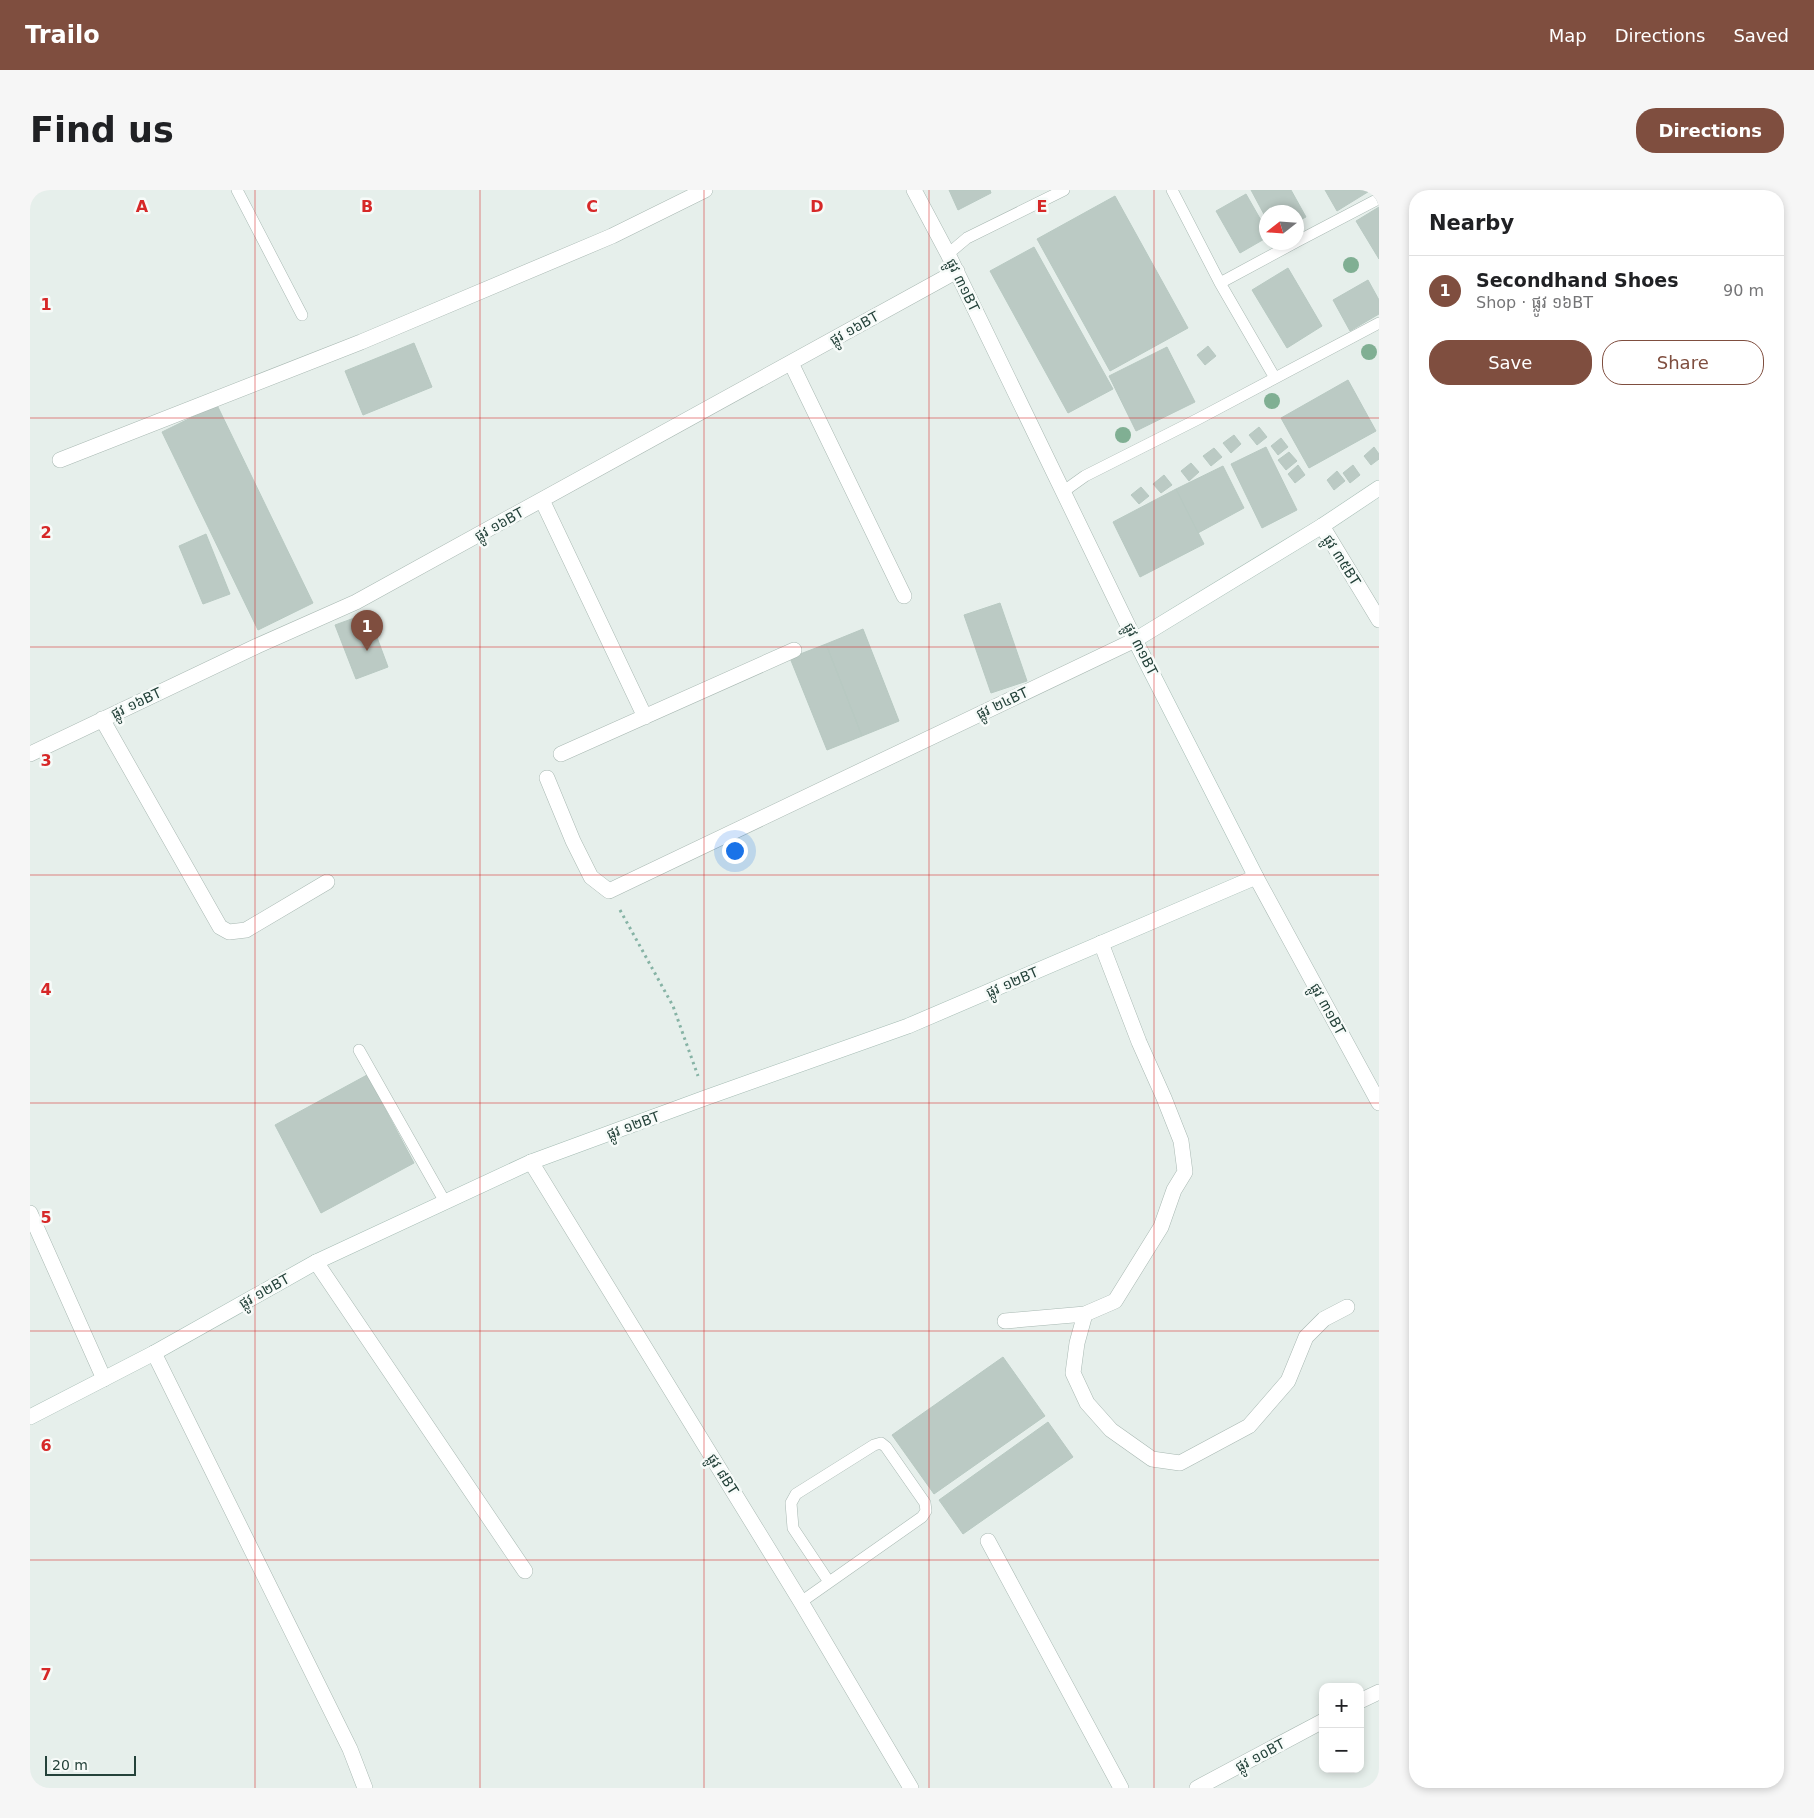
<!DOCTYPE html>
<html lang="en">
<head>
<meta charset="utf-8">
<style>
  :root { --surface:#fff; --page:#f6f6f6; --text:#202124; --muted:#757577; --line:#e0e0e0; --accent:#7f4e3f }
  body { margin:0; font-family:"DejaVu Sans","Noto Sans Khmer",sans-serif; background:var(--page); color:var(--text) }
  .controls { position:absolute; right:15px; bottom:15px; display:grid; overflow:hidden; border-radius:10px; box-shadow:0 2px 8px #0003 }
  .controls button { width:45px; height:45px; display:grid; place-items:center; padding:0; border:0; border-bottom:1px solid var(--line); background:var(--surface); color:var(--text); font:25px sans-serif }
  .compass { position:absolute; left:1229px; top:15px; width:45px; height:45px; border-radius:50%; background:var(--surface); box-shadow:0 2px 8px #0003; rotate:253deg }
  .scale { position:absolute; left:15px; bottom:12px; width:91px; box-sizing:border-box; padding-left:5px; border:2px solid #24423a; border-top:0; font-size:14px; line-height:18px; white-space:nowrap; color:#24423a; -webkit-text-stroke:4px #f7fbf9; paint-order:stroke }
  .you { position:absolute; left:704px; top:660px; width:18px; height:18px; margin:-12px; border:4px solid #fff; border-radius:50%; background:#1a73e8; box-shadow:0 0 0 8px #1a73e833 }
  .badge { display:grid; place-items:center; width:32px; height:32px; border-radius:50%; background:var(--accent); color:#fff; font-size:16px; font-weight:700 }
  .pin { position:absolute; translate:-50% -41px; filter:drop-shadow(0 1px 2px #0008) }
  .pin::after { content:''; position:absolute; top:26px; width:18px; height:15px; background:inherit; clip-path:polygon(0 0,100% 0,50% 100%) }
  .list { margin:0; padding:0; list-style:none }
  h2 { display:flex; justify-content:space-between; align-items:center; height:65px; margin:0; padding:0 20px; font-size:21px }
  h2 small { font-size:16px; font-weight:400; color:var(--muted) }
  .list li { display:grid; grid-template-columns:32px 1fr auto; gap:15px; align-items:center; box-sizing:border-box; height:70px; padding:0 20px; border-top:1px solid var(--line) }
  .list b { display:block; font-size:19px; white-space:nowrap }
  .list p { margin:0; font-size:16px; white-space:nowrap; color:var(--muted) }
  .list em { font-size:16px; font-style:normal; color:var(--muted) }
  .actions { display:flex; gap:10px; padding:15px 20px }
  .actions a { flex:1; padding:11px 0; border:1px solid var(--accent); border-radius:20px; text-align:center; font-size:18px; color:var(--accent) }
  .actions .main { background:var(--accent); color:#fff }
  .map { position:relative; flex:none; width:1349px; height:1598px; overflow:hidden; border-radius:20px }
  header { display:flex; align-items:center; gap:30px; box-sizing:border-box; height:70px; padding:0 25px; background:var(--accent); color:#fff }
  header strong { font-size:24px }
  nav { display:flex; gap:28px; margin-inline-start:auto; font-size:18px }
  .intro { display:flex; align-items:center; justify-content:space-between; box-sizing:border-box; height:120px; padding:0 30px }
  h1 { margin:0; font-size:35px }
  .button { padding:12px 22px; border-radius:20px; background:var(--accent); color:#fff; font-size:18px; font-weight:700 }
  main { display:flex; gap:30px; padding:0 30px }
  aside { flex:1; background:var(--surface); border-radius:20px; box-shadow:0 2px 8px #0003 }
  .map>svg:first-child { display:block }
  .building { fill:#bbcac4; stroke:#b8c9c2 }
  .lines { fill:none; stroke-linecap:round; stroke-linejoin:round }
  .lane-casing { stroke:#a8b8b2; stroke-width:12 }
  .street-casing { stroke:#a8b8b2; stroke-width:16 }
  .secondary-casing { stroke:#a4bbb3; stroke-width:16 }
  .path { stroke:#86b3a5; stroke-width:3; stroke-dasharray:2.5 4; stroke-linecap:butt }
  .lane { stroke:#fff; stroke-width:11 }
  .street { stroke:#fff; stroke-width:15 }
  .secondary { stroke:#fff; stroke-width:15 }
  .tree { fill:#80af93 }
  .grid { fill:none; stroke:#d62828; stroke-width:1; stroke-opacity:0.55 }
  .labels { text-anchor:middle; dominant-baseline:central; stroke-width:5; stroke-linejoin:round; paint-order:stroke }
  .street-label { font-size:14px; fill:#24423a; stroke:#f7fbf9 }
  .grid-label { font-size:16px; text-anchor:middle; font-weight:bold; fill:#d62828; stroke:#f7fbf9; stroke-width:5; stroke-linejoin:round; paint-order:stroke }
</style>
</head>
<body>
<header>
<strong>Trailo</strong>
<nav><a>Map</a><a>Directions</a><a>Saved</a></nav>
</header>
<div class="intro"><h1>Find us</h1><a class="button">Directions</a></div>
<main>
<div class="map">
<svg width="1349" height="1598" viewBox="0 0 1349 1598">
  <rect width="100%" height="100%" fill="#e6efeb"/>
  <path class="building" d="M919,0H960L961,3L928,20Z
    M1221,0H1261L1276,27L1266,32V22H1236V28Z
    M1295,0H1341L1307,21Z
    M1216,4L1236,39V48L1210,63L1186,21Z
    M1085,6L1158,138L1080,181L1007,49Z
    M1349,17V69L1326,31Z
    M1004,57L1083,199L1038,223L960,81Z
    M1258,78L1292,136L1257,158L1222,100Z
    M1338,90L1349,110V124L1320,141L1303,110Z
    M384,153L402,197L333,225L315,181Z
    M1178,156L1186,166L1175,175L1167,165Z
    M1137,157L1165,212L1106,241L1079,186Z
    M1318,190L1346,241L1279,278L1251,228Z
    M187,215L283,413L228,440L132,242Z
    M1229,237L1237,247L1227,255L1219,245Z
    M1204,245L1211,254L1201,263L1193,253Z
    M1251,248L1258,257L1248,265L1241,256Z
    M1236,257L1267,320L1232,338L1201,274Z
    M1344,257L1349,264V269L1341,275L1334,266Z
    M1184,258L1192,267L1181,276L1173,266Z
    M1259,262L1267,271L1256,280L1248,270Z
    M1161,273L1169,282L1159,291L1151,281Z
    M1268,275L1275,285L1265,293L1258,284Z
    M1323,275L1330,285L1320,293L1313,283Z
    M1193,276L1214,318L1168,343L1146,299Z
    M1307,281L1315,291L1304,300L1297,290Z
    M1134,285L1142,295L1131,303L1123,294Z
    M1111,297L1119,306L1109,314L1101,305Z
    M1146,299L1174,354L1110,387L1083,332Z
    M176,344L200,404L173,414L149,356Z
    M970,413L997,491L961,503L934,425Z
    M338,423L358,477L326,489L305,435Z
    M833,439L869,531L832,546L796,454Z
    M796,454L832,546L797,560L760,468Z
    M337,885L384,973L291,1023L245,935Z
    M973,1167L1015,1226L904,1304L862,1245Z
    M1018,1232L1043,1267L933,1344L909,1310Z"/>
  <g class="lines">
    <g class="lane-casing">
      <path id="lane" d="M207,0L272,125
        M1142,0L1190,93L1245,188
        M1266,52L1348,9
        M918,64L937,48L1034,0
        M1190,93L1266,52
        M1034,301L1055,286L1168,229L1349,133
        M329,860L415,1012
        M771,1412L892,1327L896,1321L895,1313L856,1257L851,1253L844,1255L766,1304L761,1313L763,1338L799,1392"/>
    </g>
    <g class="street-casing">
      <path id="street" d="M761,173L874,406
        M30,270L331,152L582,46L675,0
        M512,310L615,527
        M1292,336L1349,430
        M72,529L190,737L199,742L216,740L297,692
        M0,564L227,456L326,412L927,81
        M531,564L764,460
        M517,588L543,651L561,687L579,701L1105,450L918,64L884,0
        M1226,687L1349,913
        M501,972L771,1412L881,1598
        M0,1023L74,1189
        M286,1072L495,1381
        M1055,1124L1047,1153L1043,1183L1057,1213L1081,1240L1122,1269L1150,1273L1219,1236L1258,1191L1276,1147L1294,1129L1317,1117
        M975,1131L1055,1124L1085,1111L1131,1037L1144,1000L1155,982L1151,951L1134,908L1109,852L1071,753
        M124,1163L320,1559L335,1598
        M958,1351L1091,1598
        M1330,1511L1349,1502
        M1167,1598L1293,1531"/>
    </g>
    <g class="secondary-casing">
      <path id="secondary" d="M0,1227L124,1163L286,1072L501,972L675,908L878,836L1226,687L1105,450L1292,336L1349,298"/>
    </g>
    <path class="path" d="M590,720L643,816L668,886"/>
    <use href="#lane" class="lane"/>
    <use href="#street" class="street"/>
    <use href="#secondary" class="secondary"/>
  </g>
  <g class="tree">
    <circle cx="1321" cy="75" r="8"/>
    <circle cx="1339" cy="162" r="8"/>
    <circle cx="1242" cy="211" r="8"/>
    <circle cx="1093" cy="245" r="8"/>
  </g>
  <path class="grid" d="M225,0V1598M450,0V1598M674,0V1598M899,0V1598M1124,0V1598M0,228H1349M0,457H1349M0,685H1349M0,913H1349M0,1141H1349M0,1370H1349"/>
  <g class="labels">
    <g class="street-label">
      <text transform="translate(933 95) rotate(64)">ផ្លូវ ៣១BT</text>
      <text transform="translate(824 138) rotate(-29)">ផ្លូវ ១៦BT</text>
      <text transform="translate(469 334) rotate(-29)">ផ្លូវ ១៦BT</text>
      <text transform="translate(1312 370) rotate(58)">ផ្លូវ ៣៥BT</text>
      <text transform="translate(1111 459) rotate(63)">ផ្លូវ ៣១BT</text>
      <text transform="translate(106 513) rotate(-25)">ផ្លូវ ១៦BT</text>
      <text transform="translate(972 513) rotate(-25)">ផ្លូវ ២៤BT</text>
      <text transform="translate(982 792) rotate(-23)">ផ្លូវ ១២BT</text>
      <text transform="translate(1298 819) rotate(61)">ផ្លូវ ៣១BT</text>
      <text transform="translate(603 935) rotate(-20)">ផ្លូវ ១២BT</text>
      <text transform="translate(234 1101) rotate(-29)">ផ្លូវ ១២BT</text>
      <text transform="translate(693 1284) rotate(58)">ផ្លូវ ៨BT</text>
      <text transform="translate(1230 1565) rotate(-28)">ផ្លូវ ១០BT</text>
    </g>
  </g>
  <g class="grid-label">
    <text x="112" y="22">A</text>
    <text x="337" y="22">B</text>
    <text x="562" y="22">C</text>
    <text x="787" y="22">D</text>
    <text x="1012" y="22">E</text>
    <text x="16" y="120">1</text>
    <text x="16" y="348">2</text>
    <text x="16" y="576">3</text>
    <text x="16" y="805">4</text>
    <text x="16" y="1033">5</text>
    <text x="16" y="1261">6</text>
    <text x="16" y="1490">7</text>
  </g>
</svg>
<div class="controls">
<button>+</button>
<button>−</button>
</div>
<svg class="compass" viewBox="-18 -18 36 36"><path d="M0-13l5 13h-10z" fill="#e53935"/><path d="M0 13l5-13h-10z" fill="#757577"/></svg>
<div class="scale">20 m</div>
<div class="you"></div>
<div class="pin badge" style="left:337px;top:461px">1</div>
</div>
<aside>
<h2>Nearby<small></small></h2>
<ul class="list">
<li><span class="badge">1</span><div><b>Secondhand Shoes</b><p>Shop · ផ្លូវ ១៦BT</p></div><em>90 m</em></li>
</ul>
<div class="actions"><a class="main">Save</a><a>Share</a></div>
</aside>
</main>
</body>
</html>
